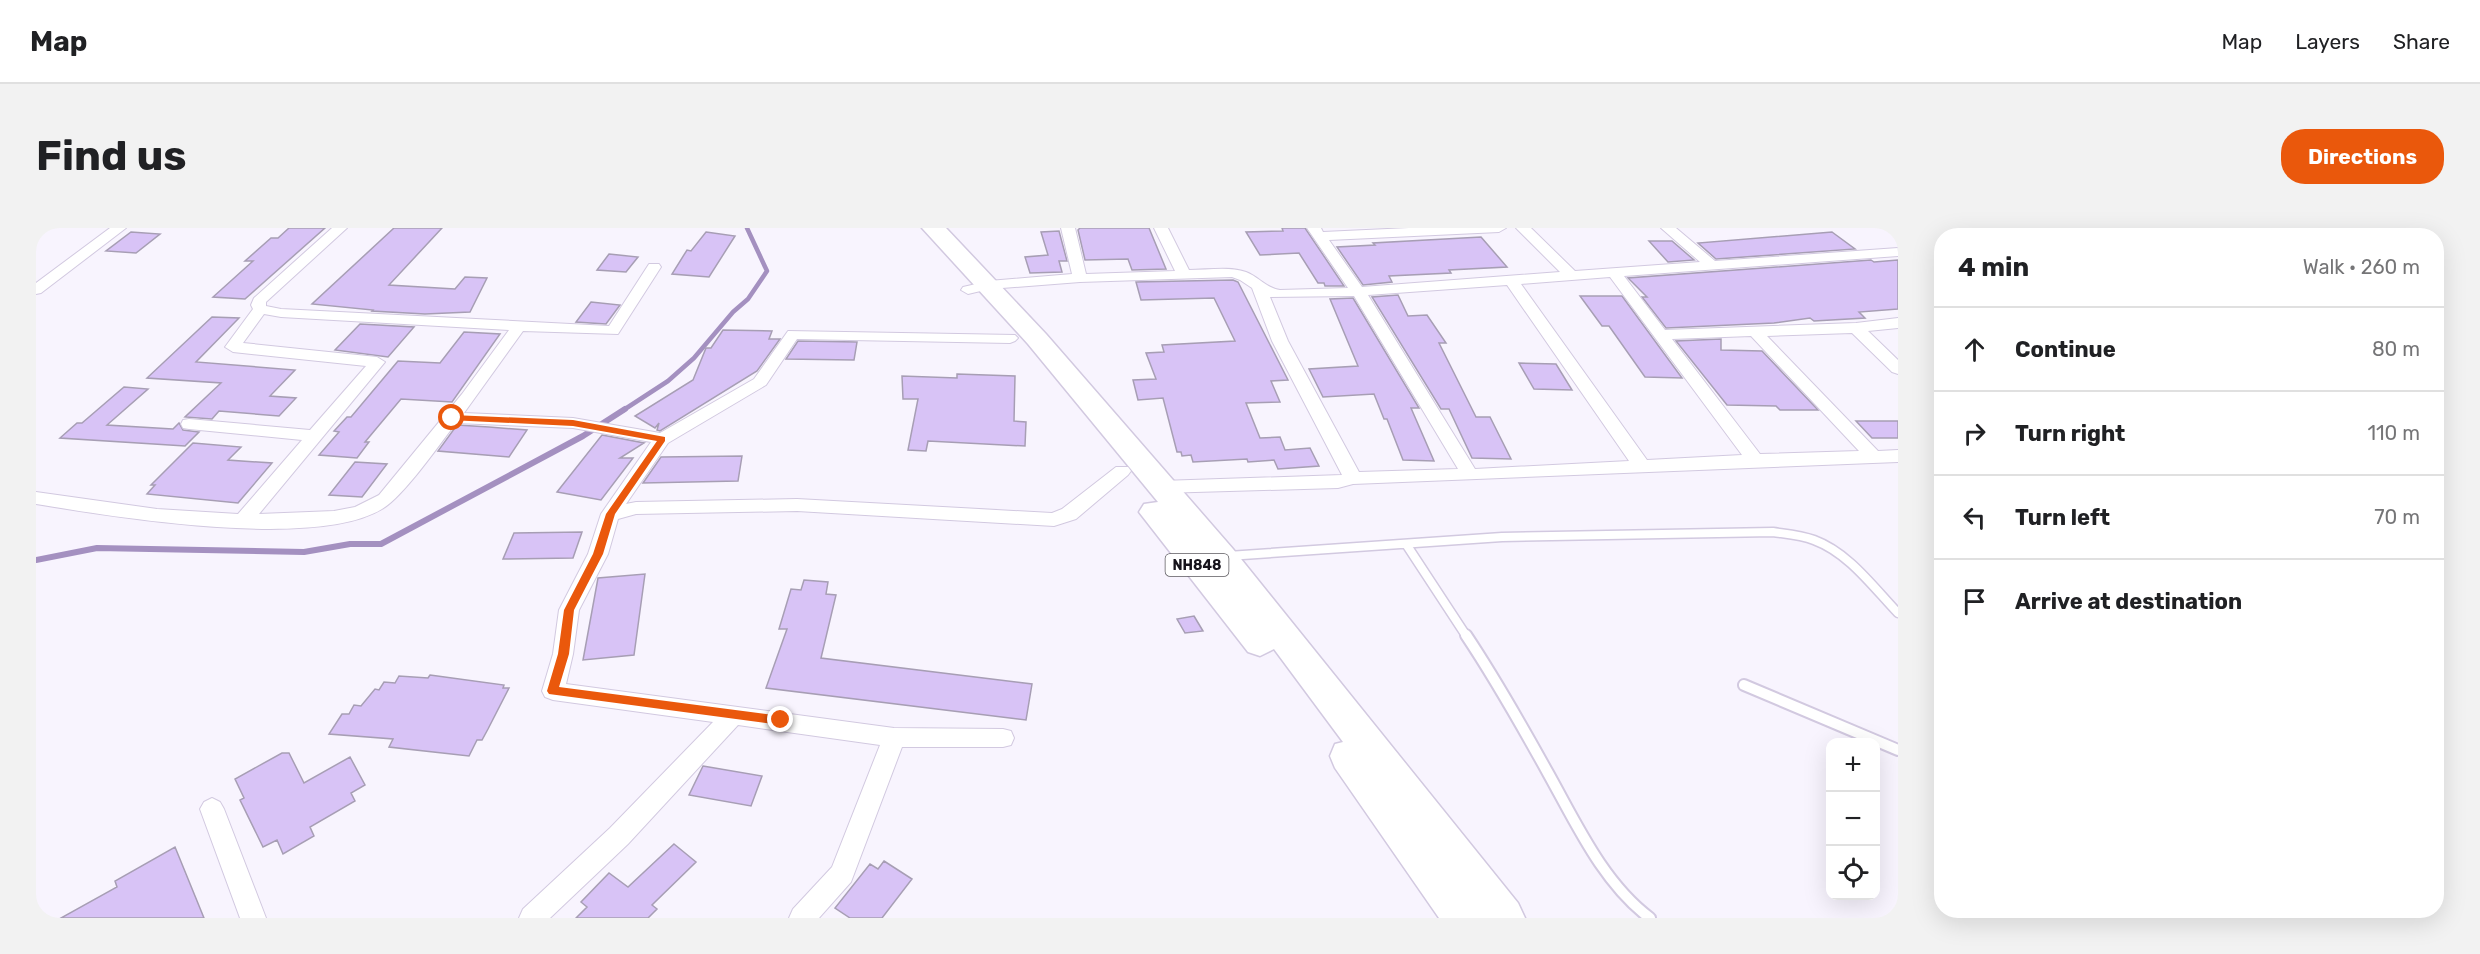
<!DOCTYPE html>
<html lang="en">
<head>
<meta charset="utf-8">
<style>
  :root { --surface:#fff; --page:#f2f2f2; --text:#202124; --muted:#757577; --line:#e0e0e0; --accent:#ea580c }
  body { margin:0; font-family:Rubik,sans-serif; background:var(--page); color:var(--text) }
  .controls { position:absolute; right:18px; bottom:18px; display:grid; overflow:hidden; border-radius:12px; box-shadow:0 6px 24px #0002 }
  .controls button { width:54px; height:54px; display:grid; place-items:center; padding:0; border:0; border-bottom:2px solid var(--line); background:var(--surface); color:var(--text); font:30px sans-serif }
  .stop { position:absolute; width:18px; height:18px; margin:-14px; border:4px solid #ea580c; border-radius:50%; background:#fff }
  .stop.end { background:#ea580c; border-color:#fff; box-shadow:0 2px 6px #0008 }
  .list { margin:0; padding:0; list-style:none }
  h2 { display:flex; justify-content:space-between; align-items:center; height:78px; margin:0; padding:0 24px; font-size:26px }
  h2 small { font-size:20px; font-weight:400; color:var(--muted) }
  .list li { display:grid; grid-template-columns:39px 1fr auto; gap:18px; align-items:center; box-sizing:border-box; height:84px; padding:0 24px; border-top:2px solid var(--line) }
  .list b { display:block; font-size:22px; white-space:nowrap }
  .list em { font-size:20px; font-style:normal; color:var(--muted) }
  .icon { flex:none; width:33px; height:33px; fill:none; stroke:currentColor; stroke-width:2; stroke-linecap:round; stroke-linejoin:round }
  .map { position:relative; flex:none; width:1862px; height:690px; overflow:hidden; border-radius:24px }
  header { display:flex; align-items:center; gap:36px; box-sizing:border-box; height:84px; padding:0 30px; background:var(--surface); border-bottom:2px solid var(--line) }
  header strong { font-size:28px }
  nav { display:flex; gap:33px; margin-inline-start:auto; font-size:21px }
  .intro { display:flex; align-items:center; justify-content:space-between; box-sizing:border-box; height:144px; padding:0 36px }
  h1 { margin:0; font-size:42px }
  .button { padding:15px 27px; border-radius:24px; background:var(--accent); color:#fff; font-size:21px; font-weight:700 }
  main { display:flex; gap:36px; padding:0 36px }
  aside { flex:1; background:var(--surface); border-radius:24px; box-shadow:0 6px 24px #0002 }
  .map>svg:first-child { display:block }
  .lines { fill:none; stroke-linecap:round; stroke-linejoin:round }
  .stream-far1 { stroke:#a490c0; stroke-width:4.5 }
  .stream { stroke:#a490c0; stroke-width:6 }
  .building { fill:#d8c3f6; stroke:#a79eb4; stroke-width:1.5 }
  .lane-far1-casing { stroke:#d2c9e0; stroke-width:11 }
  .lane-casing { stroke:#d2c9e0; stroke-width:14 }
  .street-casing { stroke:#d2c9e0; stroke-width:2 }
  .highway-casing { stroke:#d2c9e0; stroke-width:3 }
  .lane-far1 { stroke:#fff; stroke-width:8 }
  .lane { stroke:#fff; stroke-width:10 }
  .street { fill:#fff; fill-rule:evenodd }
  .highway { fill:#fff; fill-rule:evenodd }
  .route { fill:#ea580c }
  .labels { text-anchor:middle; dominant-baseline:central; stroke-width:6; stroke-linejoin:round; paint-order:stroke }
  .shield { fill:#fff; stroke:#5c5a5f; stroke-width:1.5 }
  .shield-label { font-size:14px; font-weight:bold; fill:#16131b }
</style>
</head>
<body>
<header>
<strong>Map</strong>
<nav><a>Map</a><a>Layers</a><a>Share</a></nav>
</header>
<div class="intro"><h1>Find us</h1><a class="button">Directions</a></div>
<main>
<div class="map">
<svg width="1862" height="690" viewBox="0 0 1862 690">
  <rect width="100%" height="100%" fill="#f8f4fe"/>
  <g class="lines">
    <path class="stream-far1" d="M586,183L632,153L658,130L697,84L712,71L731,43L711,0"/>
    <path class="stream" d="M0,332L61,320L268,324L314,316H345L547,208L589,181"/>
  </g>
  <path class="building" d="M253,0H289L209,71L177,69L217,33H209L235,10H242Z
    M358,0H406L353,57L419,61L429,49L451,50L434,84L389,86L336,83L337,82L276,76Z
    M1044,0H1113L1130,41L1096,42L1092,31L1049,32L1042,2Z
    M1246,0H1269L1308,58H1289L1288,55H1282L1263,25L1224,27L1210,4L1247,3Z
    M1023,3L1031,33H1023L1026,44L994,45L989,29L1012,27L1005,4Z
    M95,4L124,6L100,25L70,23Z
    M670,4L699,8L673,49L636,46L651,22L655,23Z
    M1796,4L1819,21L1680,31L1662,15Z
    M1445,9L1471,39L1413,42L1415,45L1353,48L1356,54L1327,57L1301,19L1339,17L1337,15Z
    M1613,13H1636L1658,32L1632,34Z
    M573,26L602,29L590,44L561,42Z
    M1835,32L1838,34L1862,32V81L1823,84L1829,90L1778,93L1774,90L1738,95L1630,100L1606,69H1611L1592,50Z
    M1197,52L1202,54L1252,152L1235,153L1244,174L1210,175L1224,210L1244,209L1249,222L1274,220L1283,238L1242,241L1238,232L1212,234L1211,231L1157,234L1155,227L1146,228L1145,224H1141L1127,170L1102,172L1097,152L1120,151L1110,125L1128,124L1126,117L1199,113L1178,70L1105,72L1100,54Z
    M1362,67L1372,88L1391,87L1410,115H1403L1440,189H1454L1475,231L1436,230L1413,181H1405L1336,69Z
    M1544,68H1586L1646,150L1609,149L1573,98H1566Z
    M1317,70L1383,180H1375L1398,233L1367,232L1351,191H1348L1338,166L1287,169L1273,141L1322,138L1294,71Z
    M555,74L584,77L570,96L540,94Z
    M176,89L203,90L160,134L259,142L234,168L260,170L243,188L183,183L176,191L149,189L185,155L111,150Z
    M324,96L378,99L352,129L299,122Z
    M687,102L736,103L733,111H744L721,143L624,203L621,202L623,195L619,200L599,188L657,152L670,120H675Z
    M428,104L464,106L416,174L365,171L329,214H333L321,230L283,227L303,204L298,203L311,189H315L362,133L404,135Z
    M1685,111V122L1726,123L1782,182H1744L1740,178L1691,177L1640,113Z
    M762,113L821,114L818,132L750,131Z
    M1483,135L1520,136L1536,162L1498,161Z
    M921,146L979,148L978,193L990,194L989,218L892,213L890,223L872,222L882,171H867L866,148L921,150Z
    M88,159L112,161L71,197L137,201L143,195L147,202L163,204L149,218L24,210L41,195H46Z
    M1820,193H1862V210H1836Z
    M421,197L453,199L491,202L473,229L402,223Z
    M566,207L608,215L584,230H597L565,272L521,264Z
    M157,215L205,219L192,232L236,235L202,275L111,266L119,257H115Z
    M706,228L702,253L607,255L625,229Z
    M319,234L351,236L326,269L293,267Z
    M546,304L537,330L467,331L478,305Z
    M609,346L598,427L547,432L562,350Z
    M768,352L792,354L790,366L800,367L785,430L996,456L990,492L730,460L751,401H743L755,361L765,362Z
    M1158,388L1167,403L1149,405L1141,391Z
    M394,447L468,457L467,460H473L452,501L446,512H441L433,528L353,519L357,511L293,506L306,486H313L318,477L325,478L339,461L343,462L348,454L359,455L363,448L392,450Z
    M246,525H253L268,555L314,529L329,557L315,565L319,573L274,599L278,608L247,626L241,612L227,619L204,572L208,570L199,551Z
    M667,538L726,548L715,578L653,567Z
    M638,616L660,634L616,677L621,681L612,690H540L551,679L545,674L573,645L592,659Z
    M139,619L168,690H25L81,659L79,653Z
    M848,633L876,651L846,690H814L799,680L834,636L842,641Z"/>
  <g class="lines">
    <g class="lane-far1-casing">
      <path id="lane-far1" d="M1370,316L1431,409
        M1192,328L1466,309L1737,304C1751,306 1765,307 1778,312C1813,325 1837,359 1862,385"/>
    </g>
    <g class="lane-casing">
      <path id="lane" d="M1430,407C1460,452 1486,498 1512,545C1540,595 1567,655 1614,690
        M1708,457L1862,522"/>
    </g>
    <g class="street-casing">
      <path id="street" d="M74,0H90L5,65L0,66V55Z
        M296,0H311L230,74V78L245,81L573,98L613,36H623L625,39L582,106L487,103L428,185L537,190L624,205L718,151L752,103L979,107L982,110L979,113L974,115L761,111L730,157L632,215L590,276L600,274L761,271L1016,285L1026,281L1080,239H1092L1095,243L1092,247L1040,291L1018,298L761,283L600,286L582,291L572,326L543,382L537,426L530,456L858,500L967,501L975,503L978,510L975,517L967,519H866L815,654L783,690H753L757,681L796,639L844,517L702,497L592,616L514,690H483L487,681L574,600L677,494L517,472L509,469L506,463L517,426L523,382L552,326L565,286L615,214L537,200L420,195C403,217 367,269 346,281C279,322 78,289 0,276V264L121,281L202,286L266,212L153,201L147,200L145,196L147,192L153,191L274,202L330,138L197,124L189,119L217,81L215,77L218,70ZM228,86L245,89L473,102L426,166L343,267L319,279L298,283L223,286L349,134L341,129L207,115Z
        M1025,0H1039L1050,46L1139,43L1118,0H1132L1153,42C1171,42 1193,38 1210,44C1223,49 1230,60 1244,62L1312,60L1271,0H1285L1287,4L1373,0H1470L1463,4L1293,12L1326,59L1524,44L1480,0H1495L1539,43L1664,34L1625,0H1640L1679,33L1862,20V28L1588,48L1629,102L1820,95L1862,90V100L1832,103L1862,132V146L1856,144L1816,105L1731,108L1842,223L1862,222V234L1317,256L1302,260L1125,265L1119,263L1116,259L1119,255L1125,253L1306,247L1236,113L1216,60L1204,52L1196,49L1044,54L953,61L932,66L925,62L927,59L953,53L1036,46ZM1574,49L1706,227L1611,232L1485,56ZM1471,57L1593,233L1439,241L1332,67ZM1318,68L1422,241L1323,244L1252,113L1234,69ZM1715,108L1823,223L1724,226L1636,111Z
        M176,570L184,574L188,581L230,690H204L164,581L168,574Z"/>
    </g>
    <g class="highway-casing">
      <path id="highway" d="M886,0H910L1010,106L1197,321L1482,675L1489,690H1403L1299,540L1294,528L1299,516L1307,514L1238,421L1224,428L1212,424L1103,284L1108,276L1122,274L992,116Z"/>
    </g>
    <use href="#lane-far1" class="lane-far1"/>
    <use href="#lane" class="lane"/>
    <use href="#street" class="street"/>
    <use href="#highway" class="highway"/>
  </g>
  <path class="route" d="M416,187L537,192L629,209V213L579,286L567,326L538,382L533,426L523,459L745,488L749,489V495L745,497L513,466L511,463L522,426L528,382L557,326L570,286L621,213L537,198L413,192L412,190Z"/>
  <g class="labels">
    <rect class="shield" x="1129.5" y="326" width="63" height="22" rx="4.5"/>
    <g class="shield-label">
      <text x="1161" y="337">NH848</text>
    </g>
  </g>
</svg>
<div class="controls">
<button>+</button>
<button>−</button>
<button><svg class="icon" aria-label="locate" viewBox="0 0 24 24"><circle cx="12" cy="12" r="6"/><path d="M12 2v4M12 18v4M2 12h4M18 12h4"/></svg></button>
</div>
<div class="stop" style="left:416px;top:190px"></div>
<div class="stop end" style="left:745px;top:492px"></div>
</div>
<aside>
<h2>4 min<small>Walk · 260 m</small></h2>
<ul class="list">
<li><svg class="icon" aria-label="ahead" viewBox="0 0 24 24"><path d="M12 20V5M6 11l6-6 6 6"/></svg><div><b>Continue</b></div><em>80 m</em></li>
<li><svg class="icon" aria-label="right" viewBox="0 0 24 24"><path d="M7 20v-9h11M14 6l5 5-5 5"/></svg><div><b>Turn right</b></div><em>110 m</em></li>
<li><svg class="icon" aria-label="left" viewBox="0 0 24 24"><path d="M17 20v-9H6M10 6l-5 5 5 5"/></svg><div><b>Turn left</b></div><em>70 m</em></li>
<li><svg class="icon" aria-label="arrive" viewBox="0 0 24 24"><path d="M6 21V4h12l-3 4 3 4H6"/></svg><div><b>Arrive at destination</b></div></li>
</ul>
</aside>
</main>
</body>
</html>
